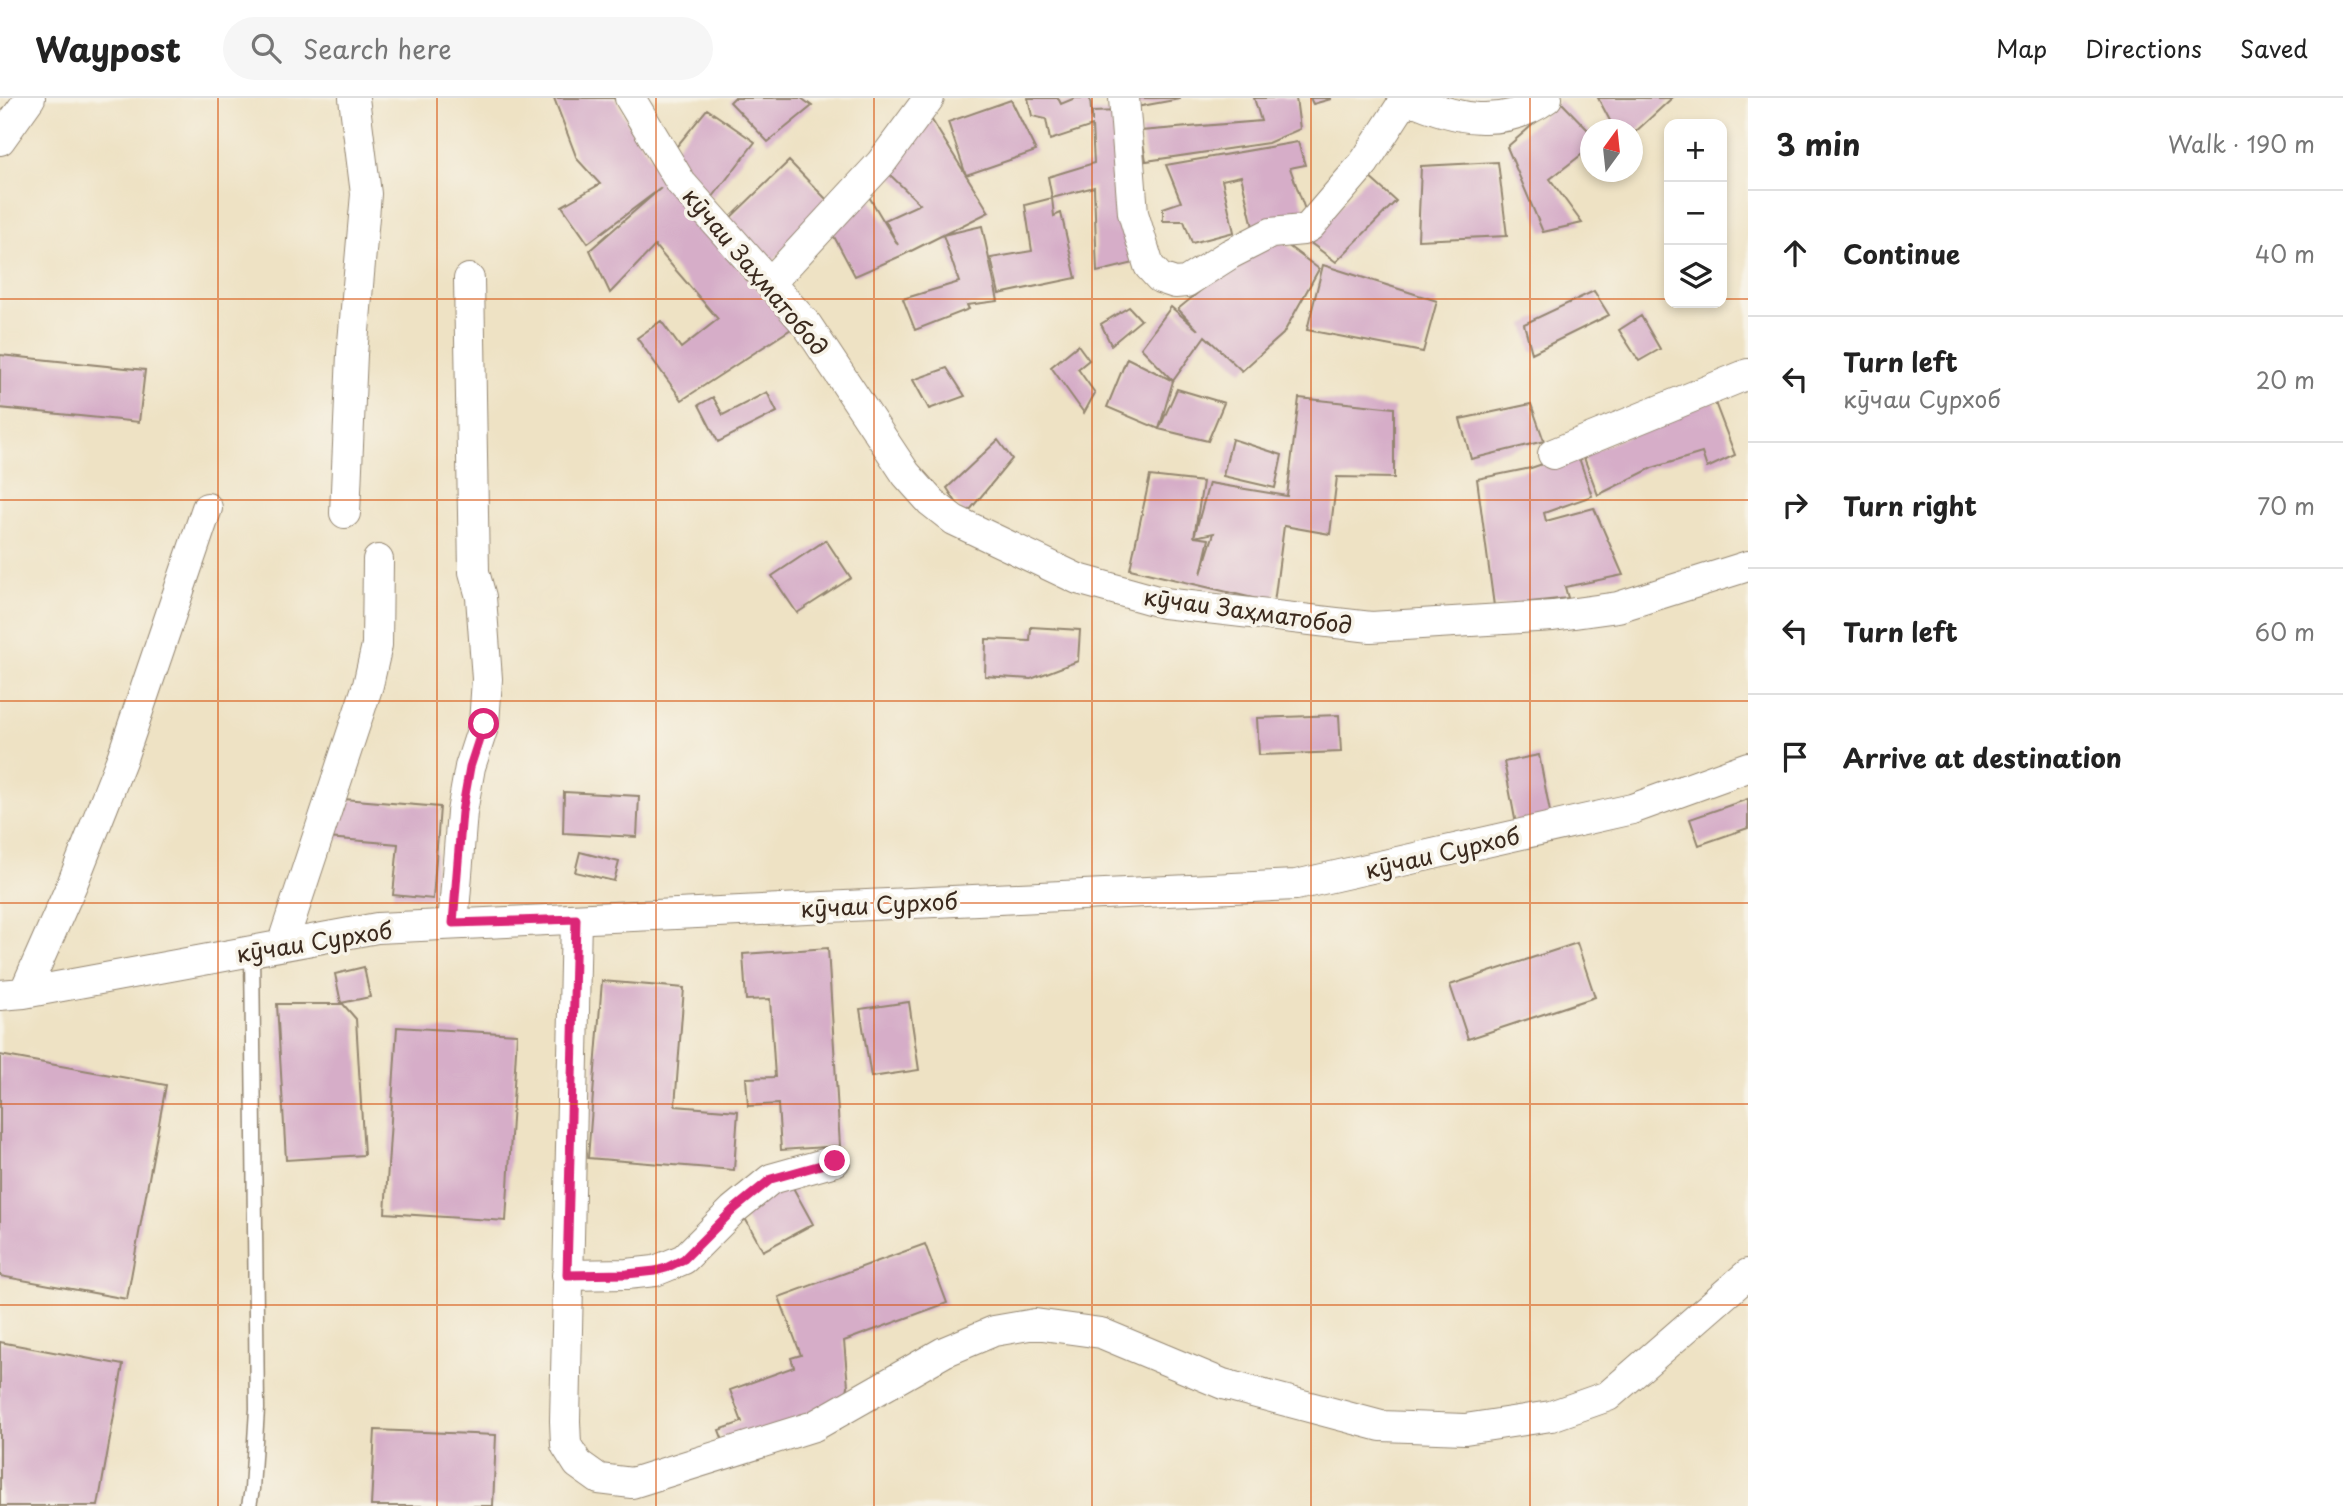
<!DOCTYPE html>
<html lang="en">
<head>
<meta charset="utf-8">
<style>
  :root { --surface:#fff; --page:#f6f6f6; --text:#222; --muted:#767676; --line:#e0e0e0 }
  body { margin:0; font-family:"Playpen Sans",sans-serif; background:var(--page); color:var(--text) }
  .controls { position:absolute; right:21px; top:21px; display:grid; overflow:hidden; border-radius:14px; box-shadow:0 4px 10px #0003 }
  .controls button { width:63px; height:63px; display:grid; place-items:center; padding:0; border:0; border-bottom:2px solid var(--line); background:var(--surface); color:var(--text); font:35px sans-serif }
  .compass { position:absolute; left:1580px; top:21px; width:63px; height:63px; border-radius:50%; background:var(--surface); box-shadow:0 4px 10px #0003; rotate:15deg }
  .stop { position:absolute; width:21px; height:21px; margin:-16px; border:5px solid #db2777; border-radius:50%; background:#fff }
  .stop.end { background:#db2777; border-color:#fff; box-shadow:0 2px 7px #0008 }
  .list { margin:0; padding:0; list-style:none }
  h2 { display:flex; justify-content:space-between; align-items:center; height:91px; margin:0; padding:0 28px; font-size:30px }
  h2 small { font-size:23px; font-weight:400; color:var(--muted) }
  .list li { display:grid; grid-template-columns:46px 1fr auto; gap:21px; align-items:center; box-sizing:border-box; height:126px; padding:0 28px; border-top:2px solid var(--line) }
  .list b { display:block; font-size:26px; white-space:nowrap }
  .list p { margin:0; font-size:23px; white-space:nowrap; color:var(--muted) }
  .list em { font-size:23px; font-style:normal; color:var(--muted) }
  .icon { flex:none; width:38px; height:38px; fill:none; stroke:currentColor; stroke-width:2; stroke-linecap:round; stroke-linejoin:round }
  .map { position:relative; flex:none; width:1748px; height:1408px; overflow:hidden }
  header { display:flex; align-items:center; gap:42px; box-sizing:border-box; height:98px; padding:0 35px; background:var(--surface); border-bottom:2px solid var(--line) }
  header strong { font-size:33px }
  nav { display:flex; gap:38px; margin-inline-start:auto; font-size:24px }
  .search { width:490px; height:63px; background:var(--page); display:flex; align-items:center; gap:18px; box-sizing:border-box; padding:0 24px; border-radius:38px; color:var(--muted); font-size:26px }
  main { display:flex }
  aside { flex:1; background:var(--surface) }
  .map>svg:first-child { display:block }
  .building { fill:#d6adc8; fill-rule:evenodd }
  .lines { fill:none; stroke-linecap:round; stroke-linejoin:round }
  .lane-casing { stroke:#948671; stroke-width:17 }
  .street-casing { stroke:#948671; stroke-width:32 }
  .lane { stroke:#fff; stroke-width:14 }
  .street { stroke:#fff; stroke-width:30 }
  .route { stroke:#db2777; stroke-width:9 }
  .grid { fill:none; stroke:#d7540e; stroke-width:2; stroke-opacity:0.55 }
  .labels { text-anchor:middle; dominant-baseline:central; stroke-width:7; stroke-linejoin:round; paint-order:stroke }
  .street-label { font-size:23px; fill:#3b2a1e; stroke:#f7f3e8 }
</style>
</head>
<body>
<header>
<strong>Waypost</strong>
<div class="search"><svg class="icon" aria-label="search" viewBox="0 0 24 24"><circle cx="10" cy="10" r="6"/><path d="M15 15l6 6"/></svg>Search here</div>
<nav><a>Map</a><a>Directions</a><a>Saved</a></nav>
</header>
<main>
<div class="map">
<svg width="1748" height="1408" viewBox="0 0 1748 1408">
  <rect width="100%" height="100%" fill="#f7f3e8"/>
  <filter id="ink" filterUnits="userSpaceOnUse"><feTurbulence type="fractalNoise" baseFrequency=".0143" numOctaves="2"/><feDisplacementMap in="SourceGraphic" scale="14" xChannelSelector="R" yChannelSelector="G"/><feConvolveMatrix kernelMatrix="1 2 1 2 8 2 1 2 1" color-interpolation-filters="sRGB"/></filter>
  <filter id="wash" filterUnits="userSpaceOnUse"><feTurbulence type="fractalNoise" baseFrequency=".00686" numOctaves="4" result="noise"/><feDisplacementMap in="SourceGraphic" scale="28" xChannelSelector="R" yChannelSelector="G"/><feGaussianBlur stdDeviation="1.57" result="paint"/><feColorMatrix in="noise" values="0 0 0 0 0 0 0 0 0 0 0 0 0 0 0 0 0 1.4 0 .05"/><feComposite in="paint" operator="in"/></filter>
  <g filter="url(#wash)">
    <rect width="100%" height="100%" fill="#eee2c4"/>
    <g id="blocks">
      <path class="building" d="M554,0H614L631,31L667,84L791,231L682,302L637,240L661,223L681,250L718,221L655,148L610,195L590,152L661,90L588,145L562,108L600,86L577,61Z
        M734,0H801L812,8L768,44L730,4Z
        M1028,0H1058L1061,6L1075,0H1090L1092,24V14L1119,13L1134,165L1097,174L1094,89L1052,100L1048,79L1094,65L1092,28L1050,42L1046,21L1032,18Z
        M1133,0H1180V1L1136,9Z
        M1254,0H1296L1300,31L1268,45L1146,63L1141,33L1261,23Z
        M1310,0H1331V1L1313,6Z
        M1598,0H1672L1632,37V32H1615Z
        M1011,2L1036,53L966,77L989,114L943,137L982,128L998,203L967,207L969,211L915,232L903,201L959,184L943,137L903,157L855,178L830,131L868,97L898,147L885,122L920,106L884,71L928,16L966,77L948,24Z
        M1560,3L1590,34V50L1550,81L1582,125L1543,134L1507,49Z
        M707,11L755,44L712,100L673,53Z
        M1298,44L1305,67L1290,70L1308,120L1254,133L1241,78L1222,82L1234,134L1192,145L1184,123H1163V110L1181,104L1166,67Z
        M789,63L828,103L769,167L725,125Z
        M1498,64L1507,138L1418,142L1421,68Z
        M1368,78L1396,103L1336,164L1308,143Z
        M1052,100L1054,118L1061,115L1076,180L999,196L991,160L1032,153L1025,107Z
        M1271,135L1319,171L1283,236L1242,273L1205,238L1173,283L1159,331L1107,309L1127,260L1173,283L1141,250L1171,209L1198,232L1178,211Z
        M1323,167L1437,203L1423,254L1307,232Z
        M1594,193L1609,217L1532,255L1524,226Z
        M1129,209L1141,222L1111,247L1101,226Z
        M1641,218L1660,251L1639,263L1619,232Z
        M1078,247L1089,262L1078,271L1095,295L1084,315L1051,269Z
        M0,257L145,272L139,324L0,310Z
        M947,270L965,298L929,311L913,282Z
        M1177,291L1224,305L1208,343L1159,331Z
        M767,294L777,314L718,344L699,307L713,299L723,317Z
        M1299,300L1394,310V380L1337,379L1330,436L1284,428L1274,505L1130,471L1150,378L1203,384L1194,439L1209,385L1287,398ZM1214,435L1201,476L1209,441L1194,439Z
        M1714,302L1735,357L1707,370L1702,355L1652,370L1598,397L1583,357Z
        M1531,306L1544,343L1471,361L1460,321Z
        M1232,341L1282,357L1275,390L1223,378Z
        M998,342L1012,361L965,418L947,390Z
        M1577,354L1592,398L1544,415L1546,423L1594,410L1623,477L1565,489L1568,500L1494,508L1477,381L1531,370Z
        M826,442L851,480L797,515L772,478Z
        M1031,529L1080,532L1078,563L1031,581L985,578L986,541L1030,543Z
        M1339,617L1341,654L1259,657L1257,620Z
        M1539,657L1551,719L1516,726L1504,664Z
        M564,694L639,698L637,739L563,735Z
        M319,699L440,709L433,801L393,797L398,746L316,739Z
        M1748,701V730L1699,747L1690,721Z
        M580,754L619,764L614,783L575,774Z
        M1577,845L1595,899L1468,941L1450,887Z
        M828,850L840,1048L781,1052L778,1006L748,1008L746,980L775,979L770,901L746,902L743,856Z
        M364,869L370,899L341,905L335,876Z
        M602,883L684,890L675,1008L738,1013L734,1072L588,1060Z
        M909,904L919,972L871,979L860,911Z
        M277,906H343L356,921L364,1057L286,1062Z
        M397,929L517,936L506,1123L385,1115Z
        M0,957L166,987L127,1201L0,1178Z
        M791,1086L813,1126L763,1153L741,1113Z
        M925,1146L947,1205L844,1243L848,1288L844,1311L727,1353L719,1332L742,1324L730,1292L794,1269L791,1260L801,1257L779,1199Z
        M0,1244L123,1267L98,1408H0Z
        M375,1332L496,1337L493,1408H371Z"/>
    </g>
  </g>
  <g filter="url(#ink)">
    <use href="#blocks" fill-opacity="0" stroke="#948671" stroke-width="2"/>
    <g class="lines">
      <g class="lane-casing">
        <path id="lane" d="M249,1408L252,1391L257,1311L252,853"/>
      </g>
      <g class="street-casing">
        <path id="street" d="M630,0L681,85L807,227L906,376L931,404L954,422L1078,481L1164,505L1371,529L1553,518L1618,509L1748,468
          M1124,0L1133,115L1149,168L1160,180L1175,185L1186,184L1230,156L1271,135L1303,132L1310,128L1364,65L1406,0
          M1408,0C1454,21 1503,32 1547,0
          M0,42L30,0
          M770,185L881,65L929,0
          M1553,356L1748,276
          M345,415L352,256L366,96L354,0
          M576,821L565,1323L566,1347L578,1366L599,1381L632,1385L814,1328L944,1254L994,1233L1035,1226L1101,1235L1223,1286L1381,1328L1465,1331L1551,1318L1608,1298L1748,1176
          M453,826L462,714L470,669L484,626L487,581L481,499L474,474L469,181
          M282,847L368,587L377,547L378,462
          M24,895L73,784L122,660L207,410
          M0,897L24,895L377,830L1296,787L1632,711L1748,669
          M567,1177L627,1176L655,1173L665,1169L684,1161L733,1112L771,1081L835,1063"/>
      </g>
      <use href="#lane" class="lane"/>
      <use href="#street" class="street"/>
    </g>
  </g>
  <g class="lines" filter="url(#ink)">
    <path class="route" d="M484,626L470,669L462,714L453,825L576,821L567,1177L627,1176L655,1173L666,1170L684,1161L733,1112L771,1081L835,1063"/>
  </g>
  <path class="grid" d="M218,0V1408M437,0V1408M656,0V1408M874,0V1408M1092,0V1408M1311,0V1408M1530,0V1408M0,201H1669M1722,201H1748M0,402H1748M0,603H1748M0,805H1748M0,1006H1748M0,1207H1748"/>
  <g class="labels">
    <g class="street-label">
      <text transform="translate(756 173) rotate(50)">кӯчаи Заҳматобод</text>
      <text transform="translate(1248 512) rotate(8)">кӯчаи Заҳматобод</text>
      <text transform="translate(1442 754) rotate(-13)">кӯчаи Сурхоб</text>
      <text transform="translate(879 806) rotate(-3)">кӯчаи Сурхоб</text>
      <text transform="translate(314 843) rotate(-9)">кӯчаи Сурхоб</text>
    </g>
  </g>
</svg>
<div class="controls">
<button>+</button>
<button>−</button>
<button><svg class="icon" aria-label="layers" viewBox="0 0 24 24"><path d="M12 4l9 5-9 5-9-5zM3 14l9 5 9-5"/></svg></button>
</div>
<svg class="compass" viewBox="-18 -18 36 36"><path d="M0-13l5 13h-10z" fill="#e53935"/><path d="M0 13l5-13h-10z" fill="#767676"/></svg>
<div class="stop" style="left:484px;top:626px"></div>
<div class="stop end" style="left:835px;top:1063px"></div>
</div>
<aside>
<h2>3 min<small>Walk · 190 m</small></h2>
<ul class="list">
<li><svg class="icon" aria-label="ahead" viewBox="0 0 24 24"><path d="M12 20V5M6 11l6-6 6 6"/></svg><div><b>Continue</b></div><em>40 m</em></li>
<li><svg class="icon" aria-label="left" viewBox="0 0 24 24"><path d="M17 20v-9H6M10 6l-5 5 5 5"/></svg><div><b>Turn left</b><p>кӯчаи Сурхоб</p></div><em>20 m</em></li>
<li><svg class="icon" aria-label="right" viewBox="0 0 24 24"><path d="M7 20v-9h11M14 6l5 5-5 5"/></svg><div><b>Turn right</b></div><em>70 m</em></li>
<li><svg class="icon" aria-label="left" viewBox="0 0 24 24"><path d="M17 20v-9H6M10 6l-5 5 5 5"/></svg><div><b>Turn left</b></div><em>60 m</em></li>
<li><svg class="icon" aria-label="arrive" viewBox="0 0 24 24"><path d="M6 21V4h12l-3 4 3 4H6"/></svg><div><b>Arrive at destination</b></div></li>
</ul>
</aside>
</main>
</body>
</html>
